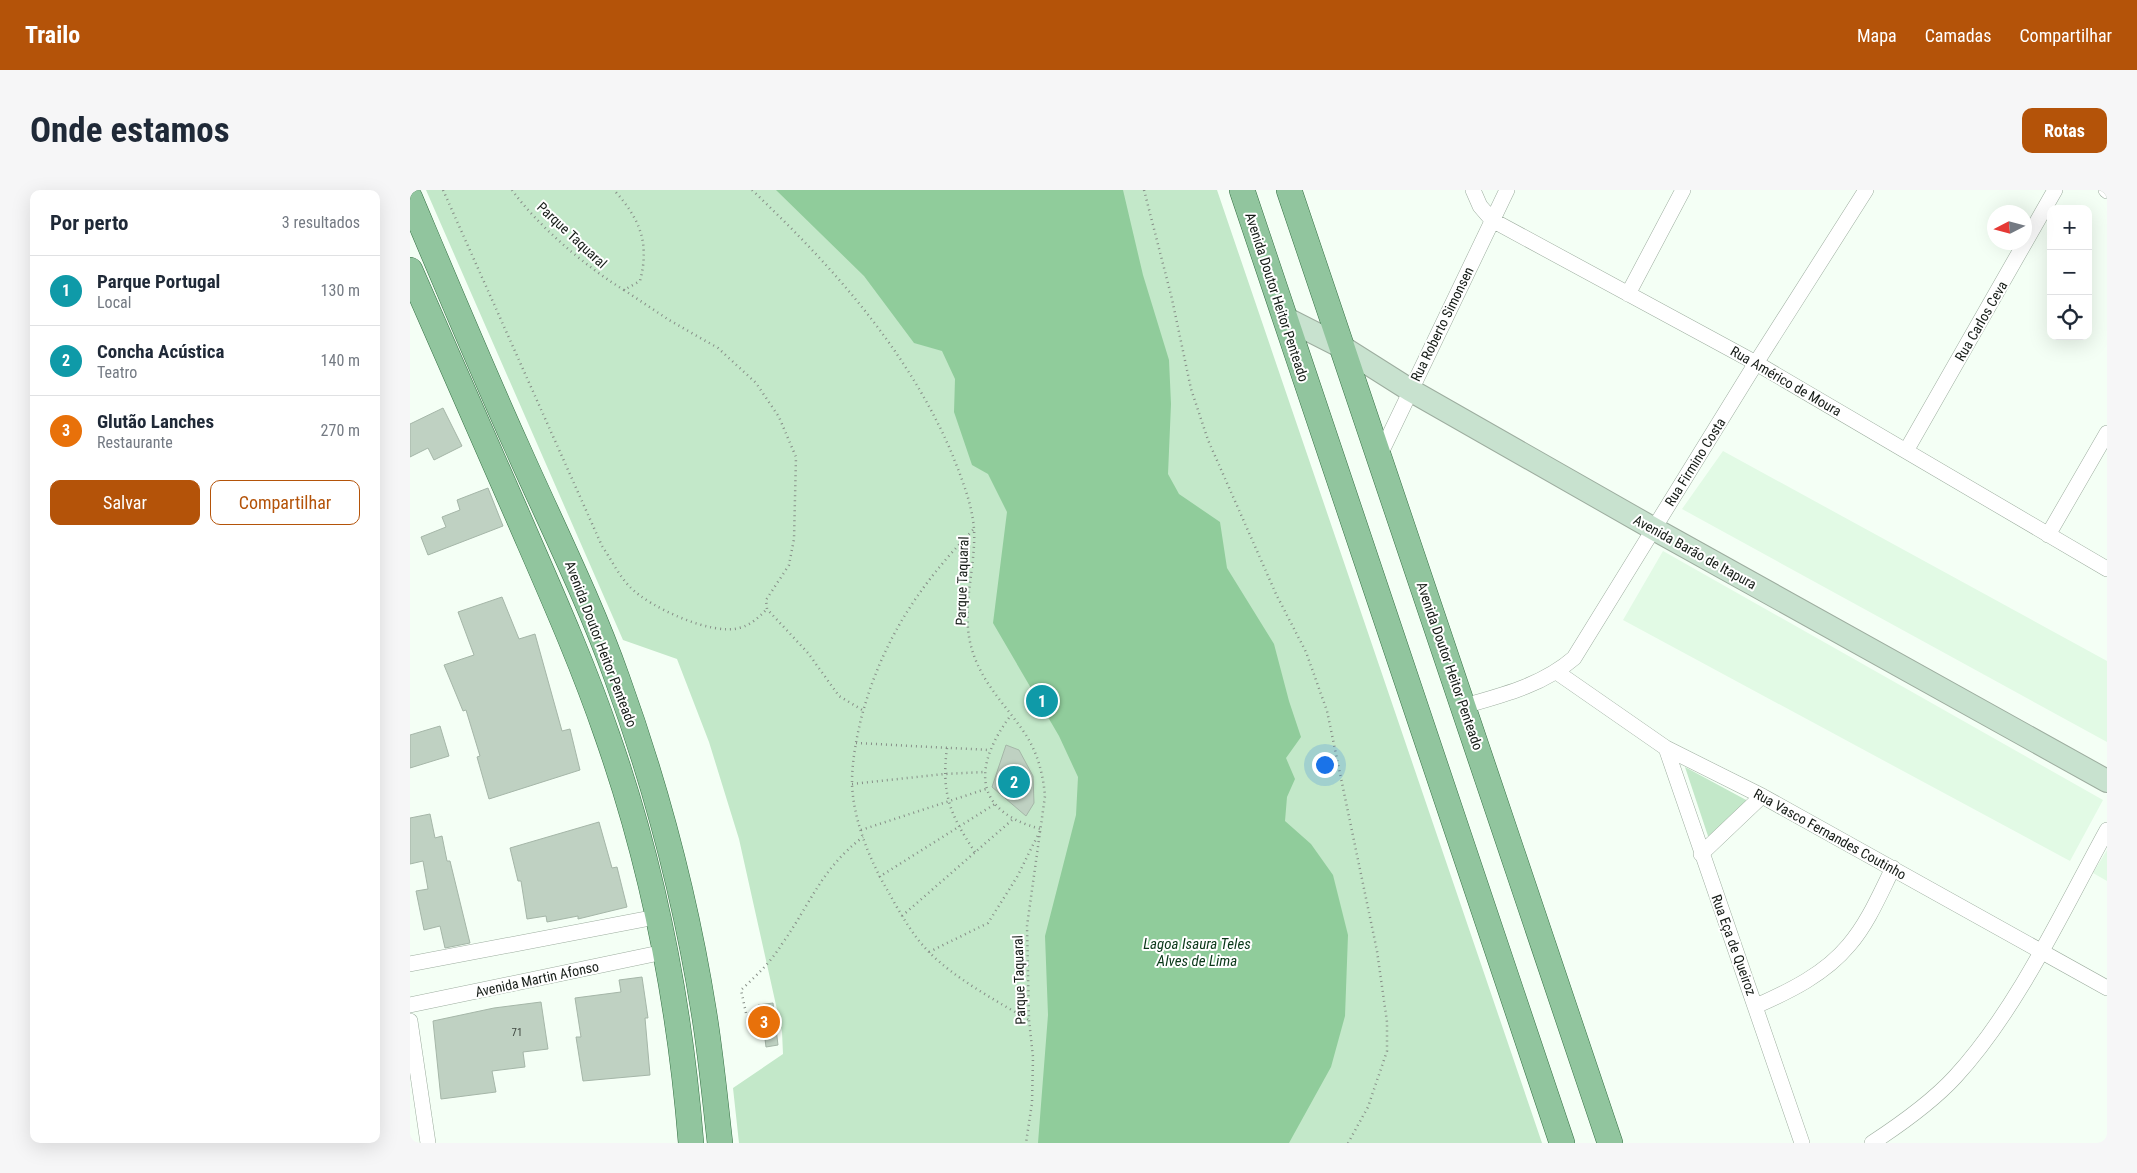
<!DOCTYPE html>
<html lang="pt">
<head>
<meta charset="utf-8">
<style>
  :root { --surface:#fff; --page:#f6f6f7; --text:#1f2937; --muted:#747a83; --line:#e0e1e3; --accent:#b45309 }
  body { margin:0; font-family:"Roboto Condensed",sans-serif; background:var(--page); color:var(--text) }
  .controls { position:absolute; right:15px; top:15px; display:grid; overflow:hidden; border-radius:10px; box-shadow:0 5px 20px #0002 }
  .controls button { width:45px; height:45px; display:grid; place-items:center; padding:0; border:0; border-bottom:1px solid var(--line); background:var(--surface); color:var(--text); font:25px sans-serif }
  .compass { position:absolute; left:1577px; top:15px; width:45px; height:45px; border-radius:50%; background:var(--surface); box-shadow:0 5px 20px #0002; rotate:264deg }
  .you { position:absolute; left:914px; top:574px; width:18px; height:18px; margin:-12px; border:4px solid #fff; border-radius:50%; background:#1a73e8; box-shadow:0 0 0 8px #1a73e833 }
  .badge { display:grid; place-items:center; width:32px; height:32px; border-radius:50%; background:var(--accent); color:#fff; font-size:16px; font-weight:700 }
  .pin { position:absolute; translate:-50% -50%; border:2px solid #fff; box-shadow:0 1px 5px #0006 }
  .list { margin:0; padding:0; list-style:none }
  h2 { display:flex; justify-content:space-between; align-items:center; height:65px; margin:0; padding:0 20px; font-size:21px }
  h2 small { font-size:16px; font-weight:400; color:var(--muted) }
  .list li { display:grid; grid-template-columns:32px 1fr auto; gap:15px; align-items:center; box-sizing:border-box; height:70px; padding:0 20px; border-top:1px solid var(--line) }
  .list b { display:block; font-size:19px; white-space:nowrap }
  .list p { margin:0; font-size:16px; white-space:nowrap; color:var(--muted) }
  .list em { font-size:16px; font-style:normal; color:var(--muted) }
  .actions { display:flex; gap:10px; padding:15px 20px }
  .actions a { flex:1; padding:11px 0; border:1px solid var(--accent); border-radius:10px; text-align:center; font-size:18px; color:var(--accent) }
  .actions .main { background:var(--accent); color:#fff }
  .icon { flex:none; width:28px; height:28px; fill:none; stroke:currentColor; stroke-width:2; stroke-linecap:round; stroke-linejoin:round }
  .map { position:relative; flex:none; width:1697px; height:953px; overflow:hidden; border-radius:10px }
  header { display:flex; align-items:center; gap:30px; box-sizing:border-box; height:70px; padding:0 25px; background:var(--accent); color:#fff }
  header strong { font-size:24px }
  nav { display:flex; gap:28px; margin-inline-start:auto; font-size:18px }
  .intro { display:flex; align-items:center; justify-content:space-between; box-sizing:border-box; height:120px; padding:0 30px }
  h1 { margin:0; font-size:35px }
  .button { padding:12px 22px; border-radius:10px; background:var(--accent); color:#fff; font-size:18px; font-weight:700 }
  main { display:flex; gap:30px; padding:0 30px }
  aside { flex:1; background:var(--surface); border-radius:10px; box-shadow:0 5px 20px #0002 }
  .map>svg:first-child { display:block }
  .built { fill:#e2fae5 }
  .green { fill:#c3e8c9 }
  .water { fill:#90cc9b }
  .building { fill:#bfd1c2; stroke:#a5b6a8 }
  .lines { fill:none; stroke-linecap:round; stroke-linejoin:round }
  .minor-casing { stroke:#9dad9f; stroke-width:16 }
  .secondary-casing { stroke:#9dad9f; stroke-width:24 }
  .primary-casing { stroke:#367045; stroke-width:26 }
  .path { stroke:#878f88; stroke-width:2.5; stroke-dasharray:1 4; stroke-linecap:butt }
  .minor { stroke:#fff; stroke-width:15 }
  .secondary { stroke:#c8e2cf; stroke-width:22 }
  .primary { stroke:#91c59e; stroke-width:25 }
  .labels { text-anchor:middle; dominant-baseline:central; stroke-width:4; stroke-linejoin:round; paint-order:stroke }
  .number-label { font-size:11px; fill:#404942 }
  .street-label { font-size:14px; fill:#161c17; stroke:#fff }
  .water-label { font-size:15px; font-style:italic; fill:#093718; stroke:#fff }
</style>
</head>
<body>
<header>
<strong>Trailo</strong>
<nav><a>Mapa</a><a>Camadas</a><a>Compartilhar</a></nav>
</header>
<div class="intro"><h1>Onde estamos</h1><a class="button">Rotas</a></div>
<main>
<aside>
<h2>Por perto<small>3 resultados</small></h2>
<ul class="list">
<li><span class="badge" style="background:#0f9aa8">1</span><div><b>Parque Portugal</b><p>Local</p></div><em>130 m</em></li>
<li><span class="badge" style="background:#0f9aa8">2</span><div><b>Concha Acústica</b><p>Teatro</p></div><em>140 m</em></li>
<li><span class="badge" style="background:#e8710a">3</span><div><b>Glutão Lanches</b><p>Restaurante</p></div><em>270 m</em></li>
</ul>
<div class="actions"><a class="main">Salvar</a><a>Compartilhar</a></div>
</aside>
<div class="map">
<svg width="1697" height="953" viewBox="0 0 1697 953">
  <rect width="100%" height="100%" fill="#f4fff5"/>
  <path class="built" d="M1313,261L1697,471V552L1272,319Z
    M1253,361L1693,610L1660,671L1213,430Z
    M1697,660V691L1683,683Z"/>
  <path class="green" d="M16,0H807L1132,953H329L323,898L373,864L372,842L329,649L299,552L267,469L213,450Z
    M1275,577L1338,611L1300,652Z"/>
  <path class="water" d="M366,0H713L733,85L759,170L761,214L758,284L769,304L810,332L817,378L864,454L879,511L891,547L876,568L885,589L877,607L875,631L901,654L923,685L938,745L935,826L921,877L879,953H628L638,825L635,746L666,625L668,587L649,546L583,433L597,322L578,284L562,275L544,222L545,189L532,161L504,153L454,86Z"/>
  <path class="building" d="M33,218L52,256L24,270L18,258L0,267V234Z
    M78,298L93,336L18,365L11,347L36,337L32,327L50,320L47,310Z
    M92,407L109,449L125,444L152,541L160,539L170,580L79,609L67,567L70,566L56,520L53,521L34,475L64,465L48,422Z
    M30,536L39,566L0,578V545Z
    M596,555L609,560L623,586L624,613L616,626L582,597Z
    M20,624L25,648L32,646L37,671H40L60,753L35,758L30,736L14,740L6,701L18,699L13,671L0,674V628Z
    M189,632L202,678L207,677L217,717L168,729V726L137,732L136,726L117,729L111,691H108L100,658Z
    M232,787L238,828H235L240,885L173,891L166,847H171L165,808L211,802L209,790Z
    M131,812L138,859L113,862L115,877L82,881L86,902L31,909L23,831L84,818Z
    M363,813L368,855L356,857L354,841L343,843L341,823L348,815Z"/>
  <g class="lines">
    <g class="minor-casing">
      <path id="minor" d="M1063,0L1070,16L1082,30L1346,173L1697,379
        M1696,0L1697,1
        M1218,104L1273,0
        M1496,261L1645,0
        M968,269L1097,0
        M1638,345L1697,243
        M1148,483L1256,558L1352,606L1697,798
        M1054,516C1093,505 1133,495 1164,468L1346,173L1456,0
        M1256,558L1392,953
        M1291,664L1352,606
        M0,774L246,727
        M0,815L254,762
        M1346,816C1380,801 1415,784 1439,755C1458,733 1470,704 1483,678
        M0,831L18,953
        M1462,953C1491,934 1522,912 1545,887C1607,820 1653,720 1697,640"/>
    </g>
    <g class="secondary-casing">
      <path id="secondary" d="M875,128L932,157L1000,200L1244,339L1697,591"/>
    </g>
    <g class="primary-casing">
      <path id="primary" d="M832,0L1152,953
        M879,0L1200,953
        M0,8C35,91 70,175 107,257C141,334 179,409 207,488C246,596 276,709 294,823C301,866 305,910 310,953
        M0,80C35,161 71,241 106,322C138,396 171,469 197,545C243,676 270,816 281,953"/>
    </g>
    <path class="path" d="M33,0L192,356C201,369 209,386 220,397C239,417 302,446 329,438C341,435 348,428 357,419
      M102,0C128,36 176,77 214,100L230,91C240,53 230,29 204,0
      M342,0C422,76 495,157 540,259C550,284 562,312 564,339C566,376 552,415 560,452C568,489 594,513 614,542C627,561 633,583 635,606L617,736L619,830L623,867L622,913L616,953
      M734,0L762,109L781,199L798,250L866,404L896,462L917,521L967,761L977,832V861L958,917L938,953
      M214,100L259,130L308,158L346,193L369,227L386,267L384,349L379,375L356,410L357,419L398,463L429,506L454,521
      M563,340C508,396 471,453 451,529C446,550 442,572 442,593C443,630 460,671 479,703C490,723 503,746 519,762C544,788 588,812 619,830
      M446,553L579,560
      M537,558C531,603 540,625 565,662
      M442,594L534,584L574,582
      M451,640L576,599
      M469,687L585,614
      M492,726L602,630
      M519,762L578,733L607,687L631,639C562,621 563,576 601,525
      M336,823L331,800C346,786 361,772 372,754C401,713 411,679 453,647"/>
    <use href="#minor" class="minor"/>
    <use href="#secondary" class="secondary"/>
    <use href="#primary" class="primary"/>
  </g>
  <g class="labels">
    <g class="number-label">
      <text x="107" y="842">71</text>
    </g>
    <g class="street-label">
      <text transform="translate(162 45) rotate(43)">Parque Taquaral</text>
      <text transform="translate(867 107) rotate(72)">Avenida Doutor Heitor Penteado</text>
      <text transform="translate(1571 131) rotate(-60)">Rua Carlos Ceva</text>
      <text transform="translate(1032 134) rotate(-64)">Rua Roberto Simonsen</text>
      <text transform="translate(1376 191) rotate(30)">Rua Américo de Moura</text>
      <text transform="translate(1285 272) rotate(-58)">Rua Firmino Costa</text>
      <text transform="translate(1285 362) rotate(29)">Avenida Barão de Itapura</text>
      <text transform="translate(552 391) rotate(-88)">Parque Taquaral</text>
      <text transform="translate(191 454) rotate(69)">Avenida Doutor Heitor Penteado</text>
      <text transform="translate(1040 476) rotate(71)">Avenida Doutor Heitor Penteado</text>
      <text transform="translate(1420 644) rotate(29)">Rua Vasco Fernandes Coutinho</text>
      <text transform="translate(1324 755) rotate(70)">Rua Eça de Queiroz</text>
      <text transform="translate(127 789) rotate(-12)">Avenida Martin Afonso</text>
      <text transform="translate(609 790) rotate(-92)">Parque Taquaral</text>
    </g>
    <g class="water-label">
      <text x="787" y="754">Lagoa Isaura Teles<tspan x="787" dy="17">Alves de Lima</tspan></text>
    </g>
  </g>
</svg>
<div class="controls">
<button>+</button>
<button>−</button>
<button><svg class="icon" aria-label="locate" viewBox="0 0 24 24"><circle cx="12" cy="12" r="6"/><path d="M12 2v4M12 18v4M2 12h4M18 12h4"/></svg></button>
</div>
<svg class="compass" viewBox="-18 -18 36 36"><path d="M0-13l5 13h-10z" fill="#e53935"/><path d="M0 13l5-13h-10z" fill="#747a83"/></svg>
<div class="you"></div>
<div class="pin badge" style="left:632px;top:511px;background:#0f9aa8">1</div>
<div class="pin badge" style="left:604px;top:592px;background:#0f9aa8">2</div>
<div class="pin badge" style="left:354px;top:832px;background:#e8710a">3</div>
</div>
</main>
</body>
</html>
